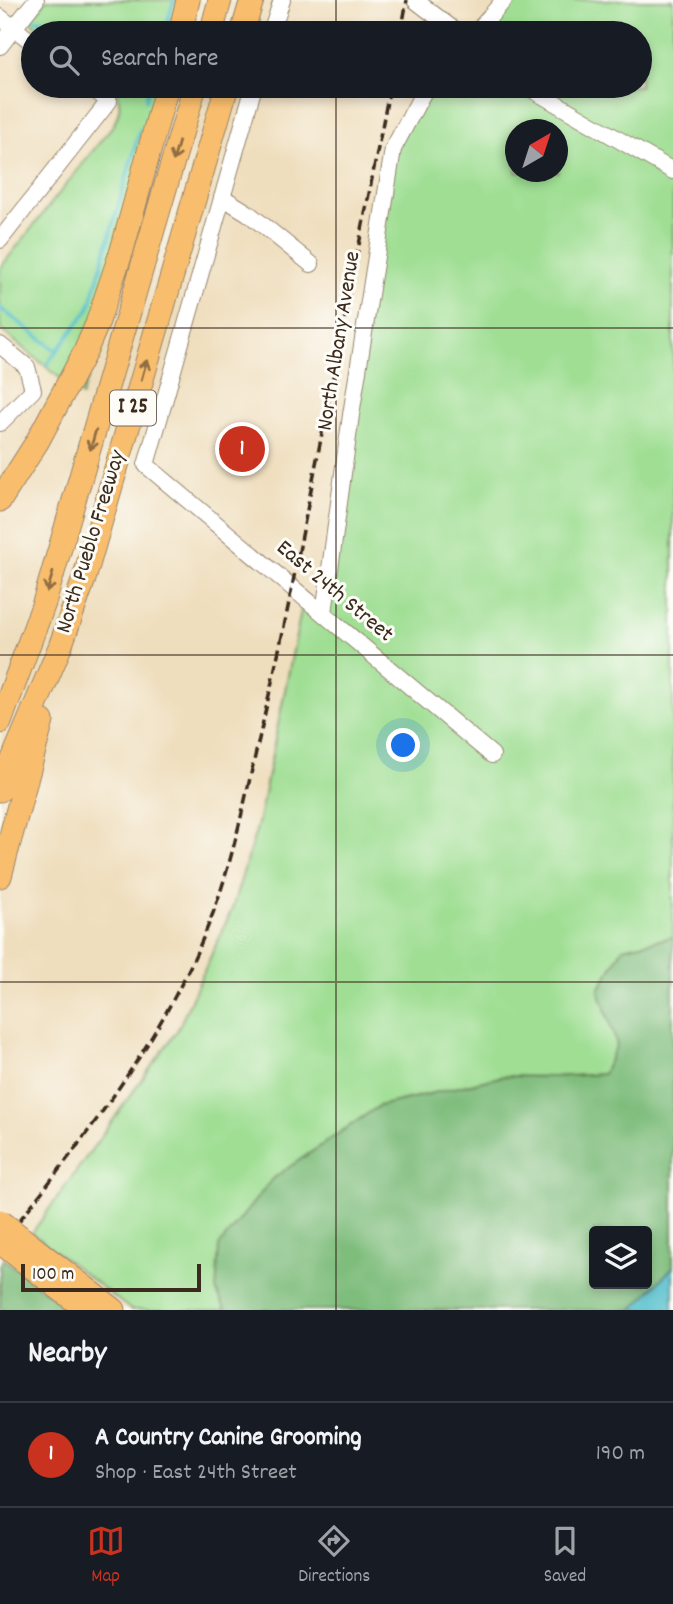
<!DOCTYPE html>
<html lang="en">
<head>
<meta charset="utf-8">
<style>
  :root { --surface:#171b24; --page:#242831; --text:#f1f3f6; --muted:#9ea1a6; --line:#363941; --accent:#c8321e }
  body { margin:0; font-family:Dekko,sans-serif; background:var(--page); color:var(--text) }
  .controls { position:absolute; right:21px; bottom:21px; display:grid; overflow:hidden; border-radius:7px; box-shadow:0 4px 10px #0003 }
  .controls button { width:63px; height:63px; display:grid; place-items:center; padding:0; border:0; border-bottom:2px solid var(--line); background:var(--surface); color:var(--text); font:35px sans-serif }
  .compass { position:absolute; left:505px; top:119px; width:63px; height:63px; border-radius:50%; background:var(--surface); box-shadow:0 4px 10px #0003; rotate:39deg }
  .scale { position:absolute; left:21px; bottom:18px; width:180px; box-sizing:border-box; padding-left:7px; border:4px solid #3b2a1e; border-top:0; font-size:19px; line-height:24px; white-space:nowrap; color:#3b2a1e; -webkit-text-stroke:5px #fdfcf7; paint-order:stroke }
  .you { position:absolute; left:404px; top:746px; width:24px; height:24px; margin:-18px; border:5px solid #fff; border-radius:50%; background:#1a73e8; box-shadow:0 0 0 10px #1a73e833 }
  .badge { display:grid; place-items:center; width:46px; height:46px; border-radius:50%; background:var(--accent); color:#fff; font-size:23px; font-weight:700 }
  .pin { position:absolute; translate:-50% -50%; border:4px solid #fff; box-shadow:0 2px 7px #0006 }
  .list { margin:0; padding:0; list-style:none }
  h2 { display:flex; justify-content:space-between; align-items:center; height:91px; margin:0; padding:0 28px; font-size:30px }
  h2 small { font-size:23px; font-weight:400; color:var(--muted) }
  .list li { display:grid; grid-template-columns:46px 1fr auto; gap:21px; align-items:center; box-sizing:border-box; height:105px; padding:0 28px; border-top:2px solid var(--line) }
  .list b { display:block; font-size:26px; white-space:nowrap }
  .list p { margin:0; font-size:23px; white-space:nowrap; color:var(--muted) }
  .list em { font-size:23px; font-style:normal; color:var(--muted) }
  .icon { flex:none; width:38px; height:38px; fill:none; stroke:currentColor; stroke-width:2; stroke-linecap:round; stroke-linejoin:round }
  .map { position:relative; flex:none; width:673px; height:1310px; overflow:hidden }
  .search { position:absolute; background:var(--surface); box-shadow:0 4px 10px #0003; left:21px; right:21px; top:21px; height:77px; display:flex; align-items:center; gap:18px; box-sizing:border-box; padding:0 24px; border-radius:38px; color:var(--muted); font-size:26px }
  .sheet { height:196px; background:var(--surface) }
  nav { display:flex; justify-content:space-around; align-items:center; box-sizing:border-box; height:98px; border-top:2px solid var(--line); background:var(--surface); font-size:19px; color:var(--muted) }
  nav a { display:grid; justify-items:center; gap:4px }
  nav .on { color:var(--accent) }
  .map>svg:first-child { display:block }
  .green { fill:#9fde93; stroke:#6d8458; stroke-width:2; fill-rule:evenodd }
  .forest { fill:#7fbd7d; stroke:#5d744e; stroke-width:2; fill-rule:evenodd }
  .water { fill:#51becc; stroke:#467475; stroke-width:2 }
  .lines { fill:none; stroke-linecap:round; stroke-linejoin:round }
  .stream { stroke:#51becc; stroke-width:3.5 }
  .minor-casing { stroke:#95846e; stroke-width:18 }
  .highway-casing { stroke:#95846e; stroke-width:25 }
  .minor { stroke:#fff; stroke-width:16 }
  .highway { stroke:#f9be6d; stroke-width:23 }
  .rail { stroke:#3b2a1e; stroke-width:3.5; stroke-dasharray:10 5; stroke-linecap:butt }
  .highway-bridge-casing { stroke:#95846e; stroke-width:25; stroke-linecap:butt }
  .highway-bridge { stroke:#f9be6d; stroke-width:23 }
  .oneway { stroke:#906d42 }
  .grid { fill:none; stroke:#3b2a1e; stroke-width:2; stroke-opacity:0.55 }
  .labels { text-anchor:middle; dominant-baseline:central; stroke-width:6; stroke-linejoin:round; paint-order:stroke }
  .shield { fill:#fdfcf7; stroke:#75695f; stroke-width:2 }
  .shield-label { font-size:21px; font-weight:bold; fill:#3b2a1e }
  .street-label { font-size:23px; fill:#3b2a1e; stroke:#fdfcf7 }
</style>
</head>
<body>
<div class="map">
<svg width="673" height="1310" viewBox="0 0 673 1310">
  <rect width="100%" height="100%" fill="#fdfcf7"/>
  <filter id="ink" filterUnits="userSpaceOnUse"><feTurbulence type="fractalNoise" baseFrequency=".0143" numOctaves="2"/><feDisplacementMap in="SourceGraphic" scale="14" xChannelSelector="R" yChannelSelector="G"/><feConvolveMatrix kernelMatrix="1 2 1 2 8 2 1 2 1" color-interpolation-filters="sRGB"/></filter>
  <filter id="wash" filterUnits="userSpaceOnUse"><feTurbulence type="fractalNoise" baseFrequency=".00686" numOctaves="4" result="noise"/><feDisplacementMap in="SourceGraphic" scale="28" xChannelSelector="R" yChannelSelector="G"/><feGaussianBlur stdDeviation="1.57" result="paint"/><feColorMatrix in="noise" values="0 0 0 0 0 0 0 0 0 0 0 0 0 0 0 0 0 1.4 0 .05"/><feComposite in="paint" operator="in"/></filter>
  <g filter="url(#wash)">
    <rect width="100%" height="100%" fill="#efdebd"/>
    <path class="green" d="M46,0H196L187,33H45L29,21Z
      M504,0H673V937L623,948L599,989L617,1045L603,1074L552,1077L504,1076L379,1106L272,1179L216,1290L226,1310H131L32,1233L178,1029L232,909L258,824L304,596L323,612L393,149L429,86H640V33H476ZM516,130H558V172H516Z
      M113,86H172L82,396L0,329V268L114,124C121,109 122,100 113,86Z"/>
    <path class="forest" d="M673,937V1267L632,1310H226L216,1290L219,1246L272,1179L379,1106L504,1076L552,1077L603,1074L617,1045L599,990L623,948ZM594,1231H647V1284H594Z
      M4,1259L69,1310H0V1265Z"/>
    <path class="water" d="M673,1267V1310H632Z"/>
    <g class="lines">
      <path class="stream" d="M34,20L60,21L76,33
        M164,33L174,0
        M146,100L149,86
        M0,308L57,351
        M47,364L89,309L140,130"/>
    </g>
  </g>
  <g filter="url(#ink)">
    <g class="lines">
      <g class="minor-casing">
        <path id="minor" d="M415,0L458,33
          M0,17L33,43
          M271,33L282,0
          M476,33L504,0
          M0,46L36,0
          M254,86L146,465L492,755
          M526,86L673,171
          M222,197L248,213L311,264
          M0,240L109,101L89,86
          M0,345L27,367L33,390L0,423
          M324,613L351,415L393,149L423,93L429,86"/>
      </g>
      <g class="highway-casing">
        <path id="highway" d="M180,33L188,0
          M211,33L220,0
          M242,33L252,0
          M0,500L37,442L85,352L97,324L122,250L167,86
          M0,722L44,603L195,86
          M0,790L60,647L84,579L227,86
          M0,876L42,721
          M39,1252L114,1310
          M29,1265L87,1310"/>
      </g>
      <use href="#minor" class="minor"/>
      <use href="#highway" class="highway"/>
      <path class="rail" d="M401,33L407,0
        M0,1245C75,1150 151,1056 200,945C226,887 239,826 253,765C267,704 281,644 293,582C325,417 358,251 390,86"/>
      <g class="highway-bridge-casing">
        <path id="highway-bridge" d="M0,1221L39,1252
          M0,1242L29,1265"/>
      </g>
      <use href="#highway-bridge" class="highway-bridge"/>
    </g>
    <defs><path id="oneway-shaft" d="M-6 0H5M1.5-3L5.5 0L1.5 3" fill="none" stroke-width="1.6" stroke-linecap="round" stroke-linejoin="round" transform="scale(1.75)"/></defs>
    <g class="oneway">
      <use href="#oneway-shaft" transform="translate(176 151) rotate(106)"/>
      <use href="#oneway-shaft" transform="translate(144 370) rotate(-74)"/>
      <use href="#oneway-shaft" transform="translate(93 440) rotate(106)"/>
      <use href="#oneway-shaft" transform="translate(50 582) rotate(107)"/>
    </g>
  </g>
  <path class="grid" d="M336,0V33M336,86V1310M0,328H673M0,655H673M0,982H673"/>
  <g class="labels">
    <rect class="shield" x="110" y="390.5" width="46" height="35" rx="5"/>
    <g class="shield-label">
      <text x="133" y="408">I 25</text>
    </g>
    <g class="street-label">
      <text transform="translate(340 341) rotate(-81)">North Albany Avenue</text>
      <text transform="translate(92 542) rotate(-73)">North Pueblo Freeway</text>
      <text transform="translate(334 592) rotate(40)">East 24th Street</text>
    </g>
  </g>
</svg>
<div class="controls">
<button><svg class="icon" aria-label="layers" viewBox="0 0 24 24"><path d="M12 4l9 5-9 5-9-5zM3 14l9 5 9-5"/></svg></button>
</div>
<svg class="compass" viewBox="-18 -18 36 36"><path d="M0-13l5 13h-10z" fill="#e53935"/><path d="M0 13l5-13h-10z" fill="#9ea1a6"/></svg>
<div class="scale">100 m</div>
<div class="you"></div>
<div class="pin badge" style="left:242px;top:449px">1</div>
<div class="search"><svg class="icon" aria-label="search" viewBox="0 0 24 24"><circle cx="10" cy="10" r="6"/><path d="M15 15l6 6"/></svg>Search here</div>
</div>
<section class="sheet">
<h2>Nearby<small></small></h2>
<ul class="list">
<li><span class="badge">1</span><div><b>A Country Canine Grooming</b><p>Shop · East 24th Street</p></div><em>190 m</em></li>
</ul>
</section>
<nav>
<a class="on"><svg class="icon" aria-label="map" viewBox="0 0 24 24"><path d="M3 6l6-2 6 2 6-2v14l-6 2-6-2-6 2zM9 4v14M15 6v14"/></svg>Map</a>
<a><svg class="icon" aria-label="directions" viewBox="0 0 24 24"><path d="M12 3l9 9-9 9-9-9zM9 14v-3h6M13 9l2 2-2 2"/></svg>Directions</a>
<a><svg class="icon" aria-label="saved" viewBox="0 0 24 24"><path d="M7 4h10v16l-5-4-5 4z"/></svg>Saved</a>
</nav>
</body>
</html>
